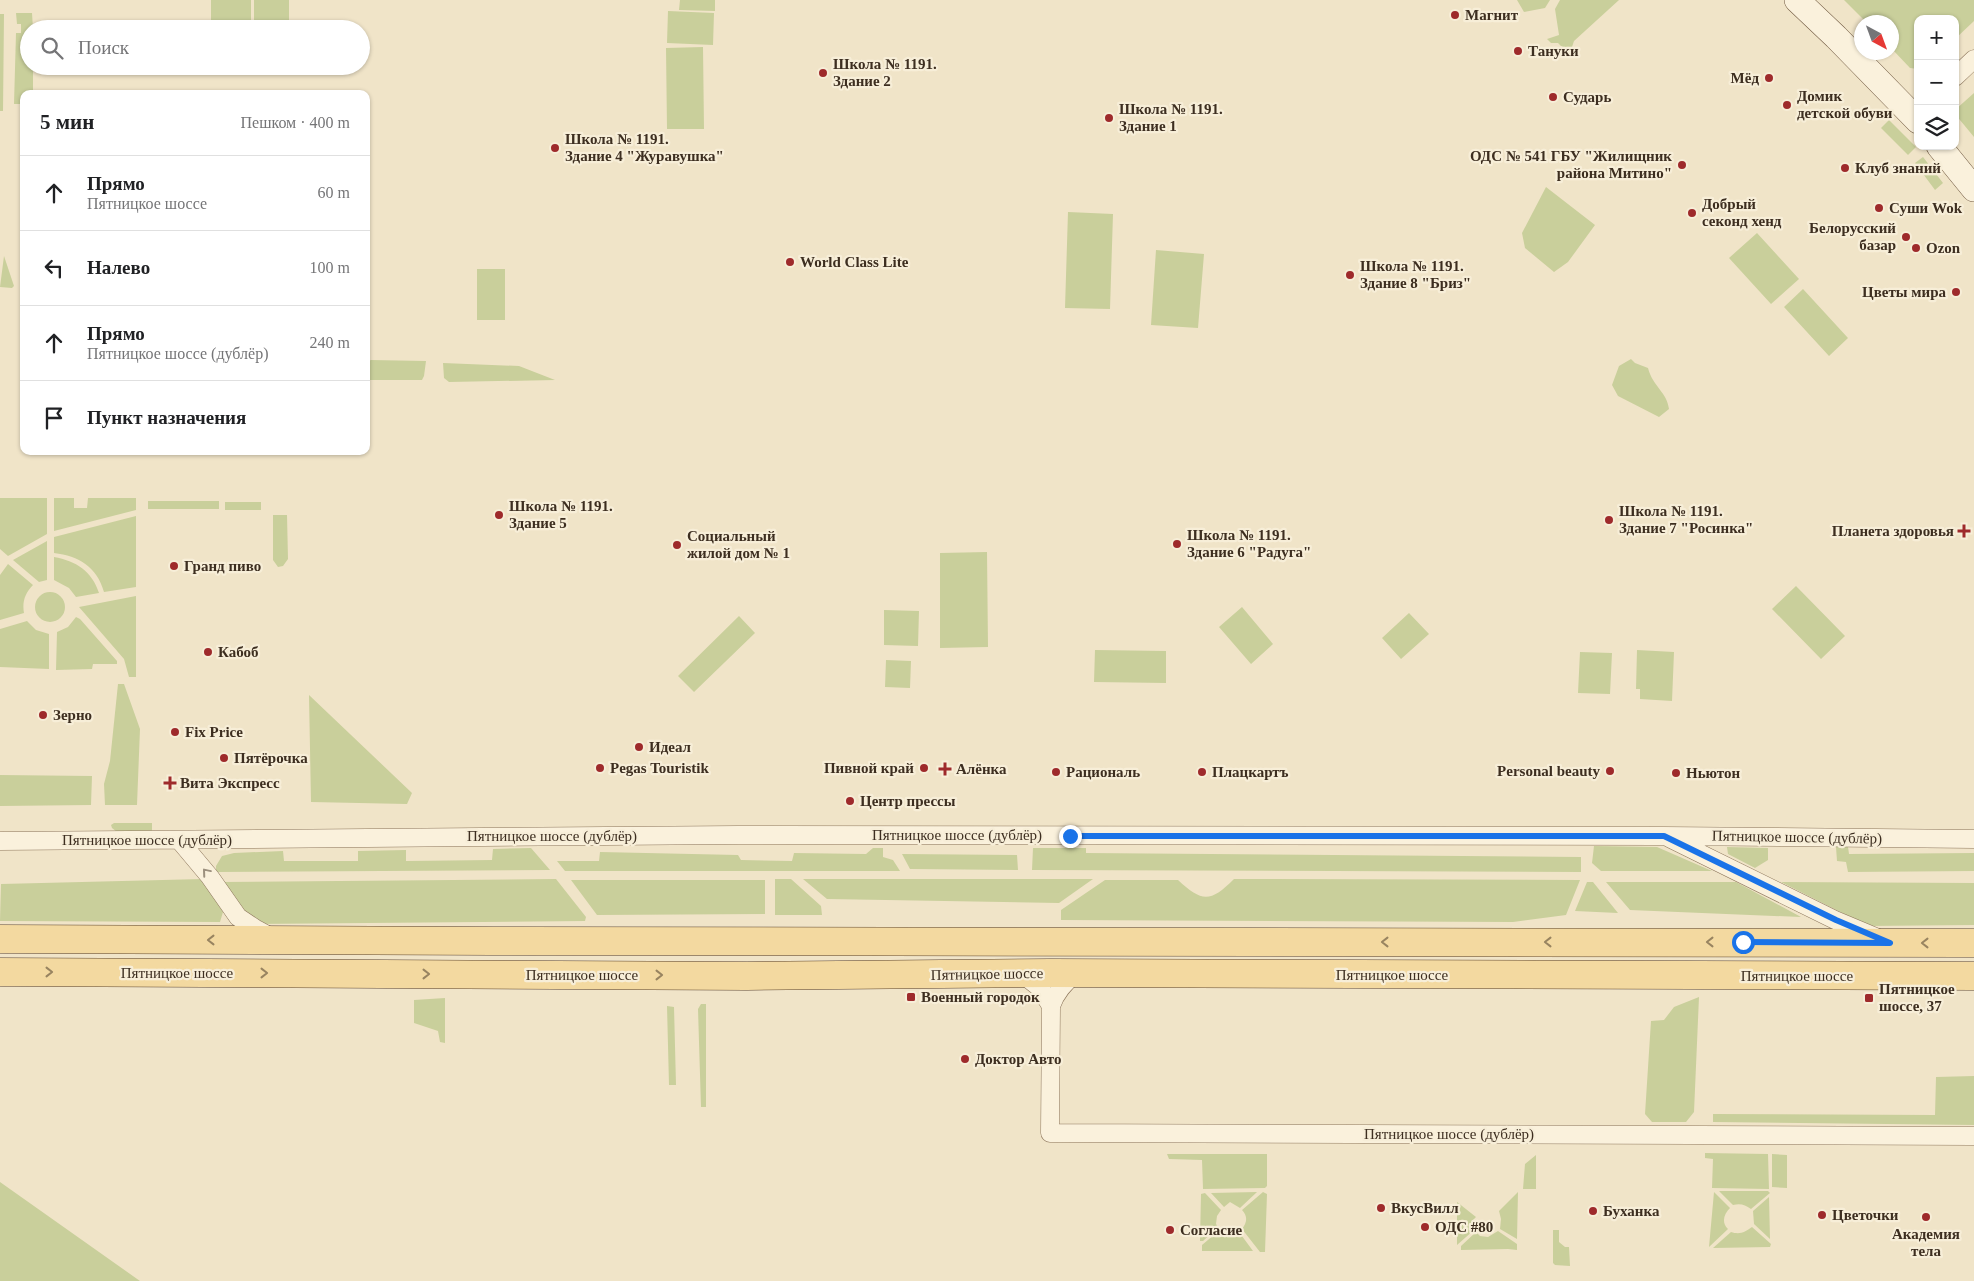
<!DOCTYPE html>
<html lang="ru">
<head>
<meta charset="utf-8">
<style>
  :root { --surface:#fff; --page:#f6f6f6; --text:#202124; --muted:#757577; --line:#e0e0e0 }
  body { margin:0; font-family:"Times New Roman",serif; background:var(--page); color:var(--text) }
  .controls { position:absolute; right:15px; top:15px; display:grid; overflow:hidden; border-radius:10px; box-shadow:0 1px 4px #0004 }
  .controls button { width:45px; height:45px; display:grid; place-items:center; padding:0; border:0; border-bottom:1px solid var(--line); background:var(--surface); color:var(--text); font:25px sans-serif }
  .compass { position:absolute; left:1854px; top:15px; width:45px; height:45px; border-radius:50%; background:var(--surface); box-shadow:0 1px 4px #0004; rotate:139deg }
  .stop { position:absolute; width:15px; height:15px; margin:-11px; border:4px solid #1a73e8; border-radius:50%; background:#fff }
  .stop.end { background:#1a73e8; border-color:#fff; box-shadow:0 1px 5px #0008 }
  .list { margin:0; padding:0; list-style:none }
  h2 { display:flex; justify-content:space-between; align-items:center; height:65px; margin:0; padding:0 20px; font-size:21px }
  h2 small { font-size:16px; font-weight:400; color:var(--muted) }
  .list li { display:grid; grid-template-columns:32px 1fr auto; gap:15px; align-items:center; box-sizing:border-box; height:75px; padding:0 20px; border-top:1px solid var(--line) }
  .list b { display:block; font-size:19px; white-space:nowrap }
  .list p { margin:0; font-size:16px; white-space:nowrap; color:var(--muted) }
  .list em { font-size:16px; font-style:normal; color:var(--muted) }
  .icon { flex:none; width:28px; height:28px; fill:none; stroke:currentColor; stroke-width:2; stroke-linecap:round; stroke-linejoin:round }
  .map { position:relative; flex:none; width:1974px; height:1281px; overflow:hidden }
  .search { position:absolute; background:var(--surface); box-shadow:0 1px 4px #0004; left:20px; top:20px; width:350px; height:55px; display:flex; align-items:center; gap:12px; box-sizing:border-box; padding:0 18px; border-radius:28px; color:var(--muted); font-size:19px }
  .panel { position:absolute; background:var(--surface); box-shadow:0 1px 4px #0004; left:20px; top:90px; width:350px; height:365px; border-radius:10px }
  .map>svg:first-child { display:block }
  .green { fill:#c9cf9b }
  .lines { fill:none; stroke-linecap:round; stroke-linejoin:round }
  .street-casing { stroke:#8d765c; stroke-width:19 }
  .secondary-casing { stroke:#6f573f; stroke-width:26 }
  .primary-casing { stroke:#5b4430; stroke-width:29 }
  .street { stroke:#faf1dc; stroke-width:18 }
  .secondary { stroke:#faf1dc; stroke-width:25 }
  .primary { stroke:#f3d9a0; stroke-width:28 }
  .oneway { stroke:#9c907e }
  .oneway2 { stroke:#988460 }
  .route { stroke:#1a73e8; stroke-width:6 }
  .poi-dot { fill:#9e2a2b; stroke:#f7eed8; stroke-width:2 }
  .labels { text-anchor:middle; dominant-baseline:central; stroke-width:4.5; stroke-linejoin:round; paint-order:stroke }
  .poi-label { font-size:15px; font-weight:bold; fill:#3d2e20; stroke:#f7eed8; text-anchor:start }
  .street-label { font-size:15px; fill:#3d2e20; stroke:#f7eed8 }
</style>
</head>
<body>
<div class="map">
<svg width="1974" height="1281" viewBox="0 0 1974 1281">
  <rect width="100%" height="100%" fill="#f0e4c8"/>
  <path class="green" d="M211,0H251V21H211Z
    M254,0H289V25H254Z
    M680,0H715V11L679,10Z
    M1517,0H1550L1545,8L1524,12Z
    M1560,0H1619L1574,41L1571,50L1561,46L1558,43H1551L1547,39L1559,35L1555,9Z
    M1844,0H1974V21L1955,39V19H1918V69L1910,68L1892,49V22H1866Z
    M668,11L714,13L713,45L667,43Z
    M16,13H32L33,29H29V66H33V94H24V104H14L16,33H21V24H17Z
    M0,14H4L3,111H0Z
    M703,47L704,129H667L666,48Z
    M1974,93V137L1955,114V110Z
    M1889,120L1916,147L1908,155L1881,128Z
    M1923,157L1943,183L1935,190L1915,163Z
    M1546,187L1595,225L1568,262L1554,272L1525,248L1522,233Z
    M1068,212L1113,214L1110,309L1065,308Z
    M1757,233L1799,279L1771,304L1729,258Z
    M1156,250L1204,254L1198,328L1151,325Z
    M4,256L14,286L12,288L0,287Z
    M477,269H505V320H477Z
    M1803,289L1848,338L1829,356L1784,307Z
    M1631,359L1635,363L1648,368C1653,387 1667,392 1669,409L1659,417L1618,396L1612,385L1619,366Z
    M371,360L426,361L424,376L422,380H366V362Z
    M443,363L519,366L555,380L449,382L444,378Z
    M0,498H47V534L8,556L0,549Z
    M54,498H74V508H87L88,498H136V510L54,531Z
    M148,501H219V509H148Z
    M225,502H261V510H225Z
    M273,515H287L288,559L283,566L278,567L273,560Z
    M136,516V587L104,592C97,567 79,556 54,553V537Z
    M47,541V580L39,582L13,560Z
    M987,552L988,647L940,648V553Z
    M54,557C76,561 92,571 99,593L76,597L69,588L54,580Z
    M8,564L33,585C25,593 22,602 24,613L0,620V575Z
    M1796,586L1845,636L1821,659L1772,609Z
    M35 607a15 15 0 1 1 30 0a15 15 0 1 1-30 0Z
    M136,596V677H129L124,659L79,607Z
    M1242,607L1273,644L1251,664L1219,627Z
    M884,610L919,611L918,646L884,645Z
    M1409,613L1429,634L1401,659L1382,638Z
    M739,616L755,633L694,692L678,676Z
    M76,617L80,619L117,661V664H93L92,669L56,670L57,632L68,627Z
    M27,621L36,630L49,634V669L0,667V629Z
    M1095,650L1166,651V683L1094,682Z
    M1637,650L1674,652L1672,701L1640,699V689H1636Z
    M1580,652L1612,653L1610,694L1578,693Z
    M886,660L911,661L910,688L885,687Z
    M118,684H124L140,729L137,805H105L104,784L110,761Z
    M309,695L412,793L407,804L311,802Z
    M0,775L92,776L91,805L0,806Z
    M114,823H152V831L117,832L112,828L111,825Z
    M1594,846L1657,847L1712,871H1601L1592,863Z
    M1727,847L1768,848V860L1755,868L1728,854Z
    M1836,847H1848L1849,854L1974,853V871L1848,872L1846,862L1837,861Z
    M531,848L550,870L216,872V866L222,856L234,853L283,851L284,861H358V851L406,850V861L492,860L493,849Z
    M873,848H883V857L893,860L900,871H565L557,861H599L600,852L738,855L741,860L792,861L794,853L866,854Z
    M1033,848H1086V853L1581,857V872L1032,870Z
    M902,854L1017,855L1018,870L910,869Z
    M203,879L223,912L220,922L0,921L1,884Z
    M556,879L586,917L585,921L254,924L220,882Z
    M775,879H791L821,906L822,915H775Z
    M803,879H1093L1059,903L827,899Z
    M1234,879L1580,880L1566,915L1513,922L1061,920V910L1105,880H1178C1202,902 1210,903 1234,879Z
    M571,880H765V914L597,915Z
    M1587,882H1593L1618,913L1575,911Z
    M1606,882H1736L1801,917L1630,910Z
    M1781,882L1974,883V925L1868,926Z
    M1699,997L1694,1112L1686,1122H1652L1645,1114L1651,1021L1664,1020L1674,1007Z
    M445,998V1043L440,1042L438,1031L414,1023V1000Z
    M701,1004H706V1107H701L698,1009Z
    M667,1006L674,1007L676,1085H669Z
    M1974,1076V1125L1713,1122V1114L1935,1115L1936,1077Z
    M1705,1153L1768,1154L1769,1189L1712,1188L1713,1159L1705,1158Z
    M1167,1154H1267V1186L1265,1188L1203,1189L1202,1160L1169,1159Z
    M1772,1154L1787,1155V1188L1772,1187Z
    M1536,1155V1189H1523L1525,1164Z
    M0,1182L140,1281H0Z
    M1719,1191H1768L1770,1193L1751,1209C1745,1205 1741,1203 1733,1205Z
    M1257,1192L1240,1208L1230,1202L1224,1207L1211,1193Z
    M1263,1192L1267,1194L1265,1252H1260L1242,1229C1247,1223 1248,1216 1242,1210Z
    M1518,1192L1517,1239L1500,1229L1501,1219L1499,1211Z
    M1714,1192L1730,1208C1724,1214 1721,1222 1728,1229L1709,1247Z
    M1205,1193L1221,1210L1217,1216L1216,1224L1218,1227L1203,1241H1200L1201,1194Z
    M1769,1197L1770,1239L1754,1224L1753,1211Z
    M1457,1202L1476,1217L1473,1220L1471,1227L1474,1230L1457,1245Z
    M1752,1227L1771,1244L1770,1247L1713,1248L1731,1232C1740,1235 1745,1232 1752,1227Z
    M1221,1229C1224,1238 1233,1236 1239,1232L1253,1251H1202V1245Z
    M1553,1230H1559V1242L1565,1247H1569L1570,1266L1555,1265L1553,1263Z
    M1498,1231L1517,1244V1250L1508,1249L1461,1250V1246L1476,1232L1480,1236L1488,1237Z"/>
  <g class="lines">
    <g class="street-casing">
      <path id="street" d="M1955,77L1974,59
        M1669,838L1835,920L1878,938
        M179,840L210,877L238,917L256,929L273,938
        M0,841L738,835L1664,836L1974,839
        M1021,973L1040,988L1051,1006
        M1076,973C1064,983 1056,992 1051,1006L1050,1133L1974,1136"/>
    </g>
    <g class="secondary-casing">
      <path id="secondary" d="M1797,0L1836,37L1918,121
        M1939,146L1974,189"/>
    </g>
    <g class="primary-casing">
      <path id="primary" d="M0,939L493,941L1974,943
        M0,972L747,976L1051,973L1974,976"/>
    </g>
    <use href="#street" class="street"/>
    <use href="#secondary" class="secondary"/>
    <use href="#primary" class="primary"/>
  </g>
  <defs><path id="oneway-chevron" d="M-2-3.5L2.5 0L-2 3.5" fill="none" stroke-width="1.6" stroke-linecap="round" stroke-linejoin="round" transform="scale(1.25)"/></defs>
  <use class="oneway" href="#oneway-chevron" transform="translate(206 872) rotate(-130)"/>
  <g class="oneway2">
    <use href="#oneway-chevron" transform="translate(211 940) rotate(-180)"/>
    <use href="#oneway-chevron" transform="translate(1385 942) rotate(-180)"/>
    <use href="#oneway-chevron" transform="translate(1548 942) rotate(-180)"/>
    <use href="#oneway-chevron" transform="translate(1710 942) rotate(-180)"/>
    <use href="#oneway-chevron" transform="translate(1925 943) rotate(180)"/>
    <use href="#oneway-chevron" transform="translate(49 972)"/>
    <use href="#oneway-chevron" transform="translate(264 973)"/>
    <use href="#oneway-chevron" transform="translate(426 974)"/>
    <use href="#oneway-chevron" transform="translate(659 975)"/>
  </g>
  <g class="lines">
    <path class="route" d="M1070,836H1664L1836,920L1890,943L1743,942"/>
  </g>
  <g class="poi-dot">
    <circle cx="1455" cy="15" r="5"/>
    <circle cx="1518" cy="51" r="5"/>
    <circle cx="823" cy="73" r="5"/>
    <circle cx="1769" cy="78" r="5"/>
    <circle cx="1553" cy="97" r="5"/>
    <circle cx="1787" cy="105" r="5"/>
    <circle cx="1109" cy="118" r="5"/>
    <circle cx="555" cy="148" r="5"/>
    <circle cx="1682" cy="165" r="5"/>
    <circle cx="1845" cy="168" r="5"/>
    <circle cx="1879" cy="208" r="5"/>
    <circle cx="1692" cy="213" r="5"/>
    <circle cx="1906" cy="237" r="5"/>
    <circle cx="1916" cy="248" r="5"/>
    <circle cx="790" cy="262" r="5"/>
    <circle cx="1350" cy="275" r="5"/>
    <circle cx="1956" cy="292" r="5"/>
    <circle cx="499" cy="515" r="5"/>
    <circle cx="1609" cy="520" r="5"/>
    <path d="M1961.5 523.5h5v5h5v5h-5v5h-5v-5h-5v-5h5z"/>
    <circle cx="1177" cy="544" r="5"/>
    <circle cx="677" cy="545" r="5"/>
    <circle cx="174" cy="566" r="5"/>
    <circle cx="208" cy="652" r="5"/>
    <circle cx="43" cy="715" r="5"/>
    <circle cx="175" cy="732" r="5"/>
    <circle cx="639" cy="747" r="5"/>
    <circle cx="224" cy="758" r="5"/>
    <circle cx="600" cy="768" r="5"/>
    <circle cx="924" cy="768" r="5"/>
    <path d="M942.5 761.5h5v5h5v5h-5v5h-5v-5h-5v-5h5z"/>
    <circle cx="1610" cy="771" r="5"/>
    <circle cx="1056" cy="772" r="5"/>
    <circle cx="1202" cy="772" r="5"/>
    <circle cx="1676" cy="773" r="5"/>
    <path d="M167.5 775.5h5v5h5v5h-5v5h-5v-5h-5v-5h5z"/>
    <circle cx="850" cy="801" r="5"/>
    <rect x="906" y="992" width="10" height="10" rx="2.5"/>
    <rect x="1864" y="993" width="10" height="10" rx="2.5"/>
    <circle cx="965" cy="1059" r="5"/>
    <circle cx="1381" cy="1208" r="5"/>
    <circle cx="1593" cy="1211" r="5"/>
    <circle cx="1822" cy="1215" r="5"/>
    <circle cx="1926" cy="1217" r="5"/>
    <circle cx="1425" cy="1227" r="5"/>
    <circle cx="1170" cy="1230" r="5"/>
  </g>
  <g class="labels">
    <g class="poi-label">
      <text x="1465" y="15">Магнит</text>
      <text x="1528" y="51">Тануки</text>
      <text x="833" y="64">Школа № 1191.<tspan x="833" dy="17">Здание 2</tspan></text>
      <text x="1759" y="78" text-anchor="end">Мёд</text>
      <text x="1797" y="96">Домик<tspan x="1797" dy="17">детской обуви</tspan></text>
      <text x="1563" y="97">Сударь</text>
      <text x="1119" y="109">Школа № 1191.<tspan x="1119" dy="17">Здание 1</tspan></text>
      <text x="565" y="139">Школа № 1191.<tspan x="565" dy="17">Здание 4 "Журавушка"</tspan></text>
      <text x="1672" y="156" text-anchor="end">ОДС № 541 ГБУ "Жилищник<tspan x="1672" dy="17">района Митино"</tspan></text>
      <text x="1855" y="168">Клуб знаний</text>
      <text x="1702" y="204">Добрый<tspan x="1702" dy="17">секонд хенд</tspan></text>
      <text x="1889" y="208">Суши Wok</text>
      <text x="1896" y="228" text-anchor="end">Белорусский<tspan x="1896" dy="17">базар</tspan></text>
      <text x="1926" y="248">Ozon</text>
      <text x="800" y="262">World Class Lite</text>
      <text x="1360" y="266">Школа № 1191.<tspan x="1360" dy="17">Здание 8 "Бриз"</tspan></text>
      <text x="1946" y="292" text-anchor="end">Цветы мира</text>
      <text x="509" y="506">Школа № 1191.<tspan x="509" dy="17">Здание 5</tspan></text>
      <text x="1619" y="511">Школа № 1191.<tspan x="1619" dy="17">Здание 7 "Росинка"</tspan></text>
      <text x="1954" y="531" text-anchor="end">Планета здоровья</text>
      <text x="1187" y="535">Школа № 1191.<tspan x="1187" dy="17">Здание 6 "Радуга"</tspan></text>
      <text x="687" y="536">Социальный<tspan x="687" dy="17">жилой дом № 1</tspan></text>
      <text x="184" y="566">Гранд пиво</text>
      <text x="218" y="652">Кабоб</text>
      <text x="53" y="715">Зерно</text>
      <text x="185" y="732">Fix Price</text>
      <text x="649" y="747">Идеал</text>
      <text x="234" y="758">Пятёрочка</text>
      <text x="610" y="768">Pegas Touristik</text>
      <text x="914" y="768" text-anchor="end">Пивной край</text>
      <text x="956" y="769">Алёнка</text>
      <text x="1600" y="771" text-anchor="end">Personal beauty</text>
      <text x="1066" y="772">Рациональ</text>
      <text x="1212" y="772">Плацкартъ</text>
      <text x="1686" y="773">Ньютон</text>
      <text x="180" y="783">Вита Экспресс</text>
      <text x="860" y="801">Центр прессы</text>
      <text x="1879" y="989">Пятницкое<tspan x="1879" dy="17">шоссе, 37</tspan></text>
      <text x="921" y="997">Военный городок</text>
      <text x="975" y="1059">Доктор Авто</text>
      <text x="1391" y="1208">ВкусВилл</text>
      <text x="1603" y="1211">Буханка</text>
      <text x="1832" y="1215">Цветочки</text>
      <text x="1435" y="1227">ОДС #80</text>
      <text x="1180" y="1230">Согласие</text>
      <text x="1926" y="1234" text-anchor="middle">Академия<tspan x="1926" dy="17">тела</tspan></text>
    </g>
    <g class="street-label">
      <text x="957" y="835">Пятницкое шоссе (дублёр)</text>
      <text x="552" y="836">Пятницкое шоссе (дублёр)</text>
      <text transform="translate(1797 837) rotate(1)">Пятницкое шоссе (дублёр)</text>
      <text x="147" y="840">Пятницкое шоссе (дублёр)</text>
      <text x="177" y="973">Пятницкое шоссе</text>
      <text transform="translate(987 974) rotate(-1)">Пятницкое шоссе</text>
      <text x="582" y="975">Пятницкое шоссе</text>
      <text x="1392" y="975">Пятницкое шоссе</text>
      <text x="1797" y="976">Пятницкое шоссе</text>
      <text x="1449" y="1134">Пятницкое шоссе (дублёр)</text>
    </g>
  </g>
</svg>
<div class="controls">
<button>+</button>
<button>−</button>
<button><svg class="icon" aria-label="layers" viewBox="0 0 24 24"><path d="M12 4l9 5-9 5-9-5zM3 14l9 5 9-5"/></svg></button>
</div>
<svg class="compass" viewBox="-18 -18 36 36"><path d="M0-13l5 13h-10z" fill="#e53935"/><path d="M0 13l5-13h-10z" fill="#757577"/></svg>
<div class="stop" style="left:1743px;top:942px"></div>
<div class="stop end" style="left:1070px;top:836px"></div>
<div class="search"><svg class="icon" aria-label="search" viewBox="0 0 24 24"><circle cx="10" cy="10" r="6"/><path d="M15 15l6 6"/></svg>Поиск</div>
<section class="panel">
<h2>5 мин<small>Пешком · 400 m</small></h2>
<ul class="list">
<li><svg class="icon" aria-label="ahead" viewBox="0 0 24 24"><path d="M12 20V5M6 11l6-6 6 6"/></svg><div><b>Прямо</b><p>Пятницкое шоссе</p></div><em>60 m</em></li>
<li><svg class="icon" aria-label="left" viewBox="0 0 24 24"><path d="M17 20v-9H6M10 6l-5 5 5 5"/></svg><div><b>Налево</b></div><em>100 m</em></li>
<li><svg class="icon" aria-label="ahead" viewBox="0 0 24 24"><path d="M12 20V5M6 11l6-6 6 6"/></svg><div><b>Прямо</b><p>Пятницкое шоссе (дублёр)</p></div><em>240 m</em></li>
<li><svg class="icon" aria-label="arrive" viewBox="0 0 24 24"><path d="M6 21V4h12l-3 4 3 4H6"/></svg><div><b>Пункт назначения</b></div></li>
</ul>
</section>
</div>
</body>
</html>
